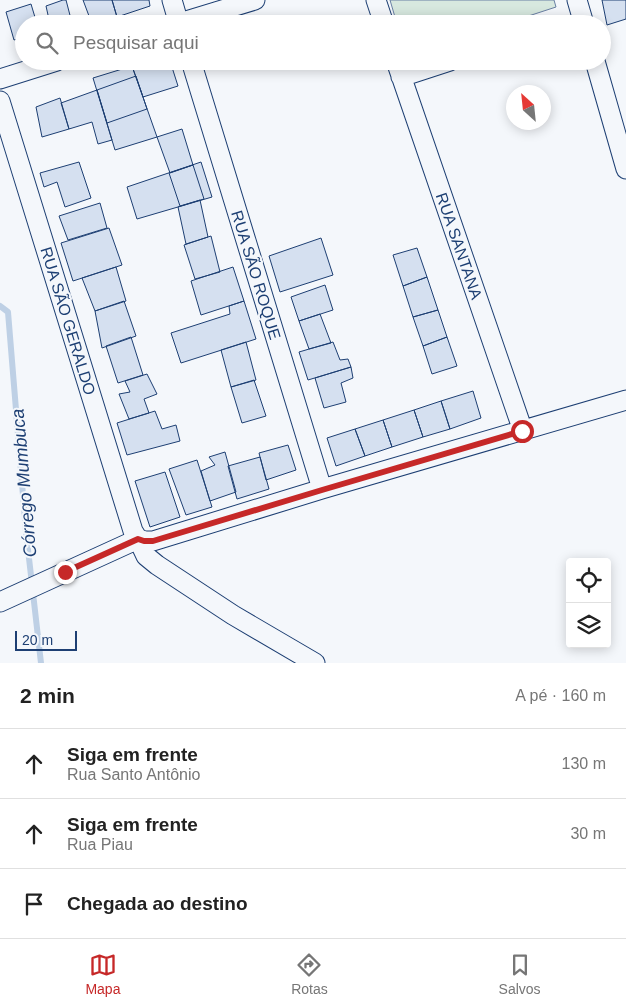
<!DOCTYPE html>
<html lang="pt">
<head>
<meta charset="utf-8">
<style>
  :root { --surface:#fff; --page:#f2f2f2; --text:#222; --muted:#767676; --line:#e0e0e0; --accent:#c62828 }
  body { margin:0; font-family:Arial,sans-serif; background:var(--page); color:var(--text) }
  .controls { position:absolute; right:15px; bottom:15px; display:grid; overflow:hidden; border-radius:5px; box-shadow:0 2px 12px #0003 }
  .controls button { width:45px; height:45px; display:grid; place-items:center; padding:0; border:0; border-bottom:1px solid var(--line); background:var(--surface); color:var(--text); font:25px sans-serif }
  .compass { position:absolute; left:506px; top:85px; width:45px; height:45px; border-radius:50%; background:var(--surface); box-shadow:0 2px 12px #0003; rotate:333deg }
  .scale { position:absolute; left:15px; bottom:12px; width:62px; box-sizing:border-box; padding-left:5px; border:2px solid #1d3f73; border-top:0; font-size:14px; line-height:18px; white-space:nowrap; color:#1d3f73; -webkit-text-stroke:4px #f4f7fb; paint-order:stroke }
  .stop { position:absolute; width:15px; height:15px; margin:-11px; border:4px solid #c62828; border-radius:50%; background:#fff }
  .stop.end { background:#c62828; border-color:#fff; box-shadow:0 1px 5px #0008 }
  .list { margin:0; padding:0; list-style:none }
  h2 { display:flex; justify-content:space-between; align-items:center; height:65px; margin:0; padding:0 20px; font-size:21px }
  h2 small { font-size:16px; font-weight:400; color:var(--muted) }
  .list li { display:grid; grid-template-columns:32px 1fr auto; gap:15px; align-items:center; box-sizing:border-box; height:70px; padding:0 20px; border-top:1px solid var(--line) }
  .list b { display:block; font-size:19px; white-space:nowrap }
  .list p { margin:0; font-size:16px; white-space:nowrap; color:var(--muted) }
  .list em { font-size:16px; font-style:normal; color:var(--muted) }
  .icon { flex:none; width:28px; height:28px; fill:none; stroke:currentColor; stroke-width:2; stroke-linecap:round; stroke-linejoin:round }
  .map { position:relative; flex:none; width:626px; height:663px; overflow:hidden }
  .search { position:absolute; background:var(--surface); box-shadow:0 2px 12px #0003; left:15px; right:15px; top:15px; height:55px; display:flex; align-items:center; gap:12px; box-sizing:border-box; padding:0 18px; border-radius:28px; color:var(--muted); font-size:19px }
  .sheet { height:275px; background:var(--surface) }
  nav { display:flex; justify-content:space-around; align-items:center; box-sizing:border-box; height:70px; border-top:1px solid var(--line); background:var(--surface); font-size:14px; color:var(--muted) }
  nav a { display:grid; justify-items:center; gap:2px }
  nav .on { color:var(--accent) }
  .map>svg:first-child { display:block }
  .green { fill:#d7e8df; stroke:#687fa3 }
  .lines { fill:none; stroke-linecap:round; stroke-linejoin:round }
  .stream { stroke:#bed0e5; stroke-width:6 }
  .building { fill:#d5e0f0; stroke:#1d3f73 }
  .minor-casing { stroke:#1d3f73; stroke-width:21 }
  .minor { stroke:#f4f7fb; stroke-width:19 }
  .route { stroke:#c62828; stroke-width:6 }
  .labels { text-anchor:middle; dominant-baseline:central; stroke-width:4; stroke-linejoin:round; paint-order:stroke }
  .street-label { font-size:16px; fill:#1d3f73; stroke:#f4f7fb }
  .water-label { font-size:18px; font-style:italic; fill:#1d3f73; stroke:#f4f7fb }
</style>
</head>
<body>
<div class="map">
<svg width="626" height="663" viewBox="0 0 626 663">
  <rect width="100%" height="100%" fill="#f4f7fb"/>
  <path class="green" d="M390,0H554L556,7L504,24H397Z"/>
  <g class="lines">
    <path class="stream" d="M0,306L8,312L26,532L41,663"/>
  </g>
  <path class="building" d="M63,0H66L72,23L50,24L46,6Z
    M83,0H112L117,17L96,24H92Z
    M112,0H149L150,6L117,17Z
    M602,0H626V19L607,25Z
    M31,4L37,24H24V37L14,40L6,12Z
    M145,61H170L178,86L143,97L132,66Z
    M132,66L157,137L115,150L93,78Z
    M136,76L147,109L107,123L97,90Z
    M97,90L112,140L98,144L92,122L69,129L61,103Z
    M60,98L69,129L42,137L36,107Z
    M182,129L193,165L170,173L157,137Z
    M79,162L91,198L65,207L57,182L44,187L40,173Z
    M201,162L212,197L137,219L127,187Z
    M193,165L204,199L180,206L169,173Z
    M200,200L208,237L186,244L178,207Z
    M100,203L107,228L68,240L59,216Z
    M109,228L122,265L73,281L61,243Z
    M211,236L220,272L195,279L184,245Z
    M321,238L333,275L280,292L269,256Z
    M417,248L427,277L403,286L393,255Z
    M116,267L126,301L95,311L82,278Z
    M233,267L244,301L201,315L191,281Z
    M427,277L438,310L413,317L403,286Z
    M325,285L333,310L299,321L291,297Z
    M124,301L136,336L102,348L95,311Z
    M244,301L256,339L181,363L171,333L230,314L229,306Z
    M438,310L447,337L423,346L413,317Z
    M320,314L331,343L309,349L299,321Z
    M131,337L143,375L118,383L106,346Z
    M447,337L457,366L432,374L423,346Z
    M246,342L256,380L231,387L221,350Z
    M333,342L340,360L348,359L351,367L308,380L299,352Z
    M351,367L353,378L341,383L346,402L324,408L315,378Z
    M147,374L157,394L144,399L149,413L129,419L119,394L130,392L125,381Z
    M254,380L266,416L242,423L231,387Z
    M473,391L481,418L450,429L441,401Z
    M441,401L450,429L423,437L414,410Z
    M414,410L423,437L392,447L383,420Z
    M155,411L162,429L176,425L180,441L127,455L117,423Z
    M383,420L392,447L365,456L355,429Z
    M355,429L365,456L336,466L327,438Z
    M288,445L296,470L266,480L259,453Z
    M225,452L236,492L210,501L201,471L215,465L209,457Z
    M260,457L269,489L237,499L228,466Z
    M197,460L212,507L186,515L169,469Z
    M165,472L180,517L150,527L135,481Z"/>
  <g class="lines">
    <g class="minor-casing">
      <path id="minor" d="M172,0L179,24
        M376,0L384,24
        M577,0L584,24
        M176,24L255,0
        M191,61L322,489
        M396,61L523,431
        M595,61L626,169
        M401,77L450,61
        M0,79L57,61
        M0,101L133,531L138,539L146,556L157,565L233,615L315,663
        M138,539L145,541H153L322,489L626,400
        M0,602L138,539"/>
    </g>
    <use href="#minor" class="minor"/>
  </g>
  <g class="lines">
    <path class="route" d="M65,572L138,539L144,541H153L322,490L522,431"/>
  </g>
  <g class="labels">
    <g class="street-label">
      <text transform="translate(459 246) rotate(71)">RUA SANTANA</text>
      <text transform="translate(256 275) rotate(73)">RUA SÃO ROQUE</text>
      <text transform="translate(68 321) rotate(73)">RUA SÃO GERALDO</text>
    </g>
    <g class="water-label">
      <text transform="translate(24 483) rotate(-95)">Córrego Mumbuca</text>
    </g>
  </g>
</svg>
<div class="controls">
<button><svg class="icon" aria-label="locate" viewBox="0 0 24 24"><circle cx="12" cy="12" r="6"/><path d="M12 2v4M12 18v4M2 12h4M18 12h4"/></svg></button>
<button><svg class="icon" aria-label="layers" viewBox="0 0 24 24"><path d="M12 4l9 5-9 5-9-5zM3 14l9 5 9-5"/></svg></button>
</div>
<svg class="compass" viewBox="-18 -18 36 36"><path d="M0-13l5 13h-10z" fill="#e53935"/><path d="M0 13l5-13h-10z" fill="#767676"/></svg>
<div class="scale">20 m</div>
<div class="stop" style="left:522px;top:431px"></div>
<div class="stop end" style="left:65px;top:572px"></div>
<div class="search"><svg class="icon" aria-label="search" viewBox="0 0 24 24"><circle cx="10" cy="10" r="6"/><path d="M15 15l6 6"/></svg>Pesquisar aqui</div>
</div>
<section class="sheet">
<h2>2 min<small>A pé · 160 m</small></h2>
<ul class="list">
<li><svg class="icon" aria-label="ahead" viewBox="0 0 24 24"><path d="M12 20V5M6 11l6-6 6 6"/></svg><div><b>Siga em frente</b><p>Rua Santo Antônio</p></div><em>130 m</em></li>
<li><svg class="icon" aria-label="ahead" viewBox="0 0 24 24"><path d="M12 20V5M6 11l6-6 6 6"/></svg><div><b>Siga em frente</b><p>Rua Piau</p></div><em>30 m</em></li>
<li><svg class="icon" aria-label="arrive" viewBox="0 0 24 24"><path d="M6 21V4h12l-3 4 3 4H6"/></svg><div><b>Chegada ao destino</b></div></li>
</ul>
</section>
<nav>
<a class="on"><svg class="icon" aria-label="map" viewBox="0 0 24 24"><path d="M3 6l6-2 6 2 6-2v14l-6 2-6-2-6 2zM9 4v14M15 6v14"/></svg>Mapa</a>
<a><svg class="icon" aria-label="directions" viewBox="0 0 24 24"><path d="M12 3l9 9-9 9-9-9zM9 14v-3h6M13 9l2 2-2 2"/></svg>Rotas</a>
<a><svg class="icon" aria-label="saved" viewBox="0 0 24 24"><path d="M7 4h10v16l-5-4-5 4z"/></svg>Salvos</a>
</nav>
</body>
</html>
